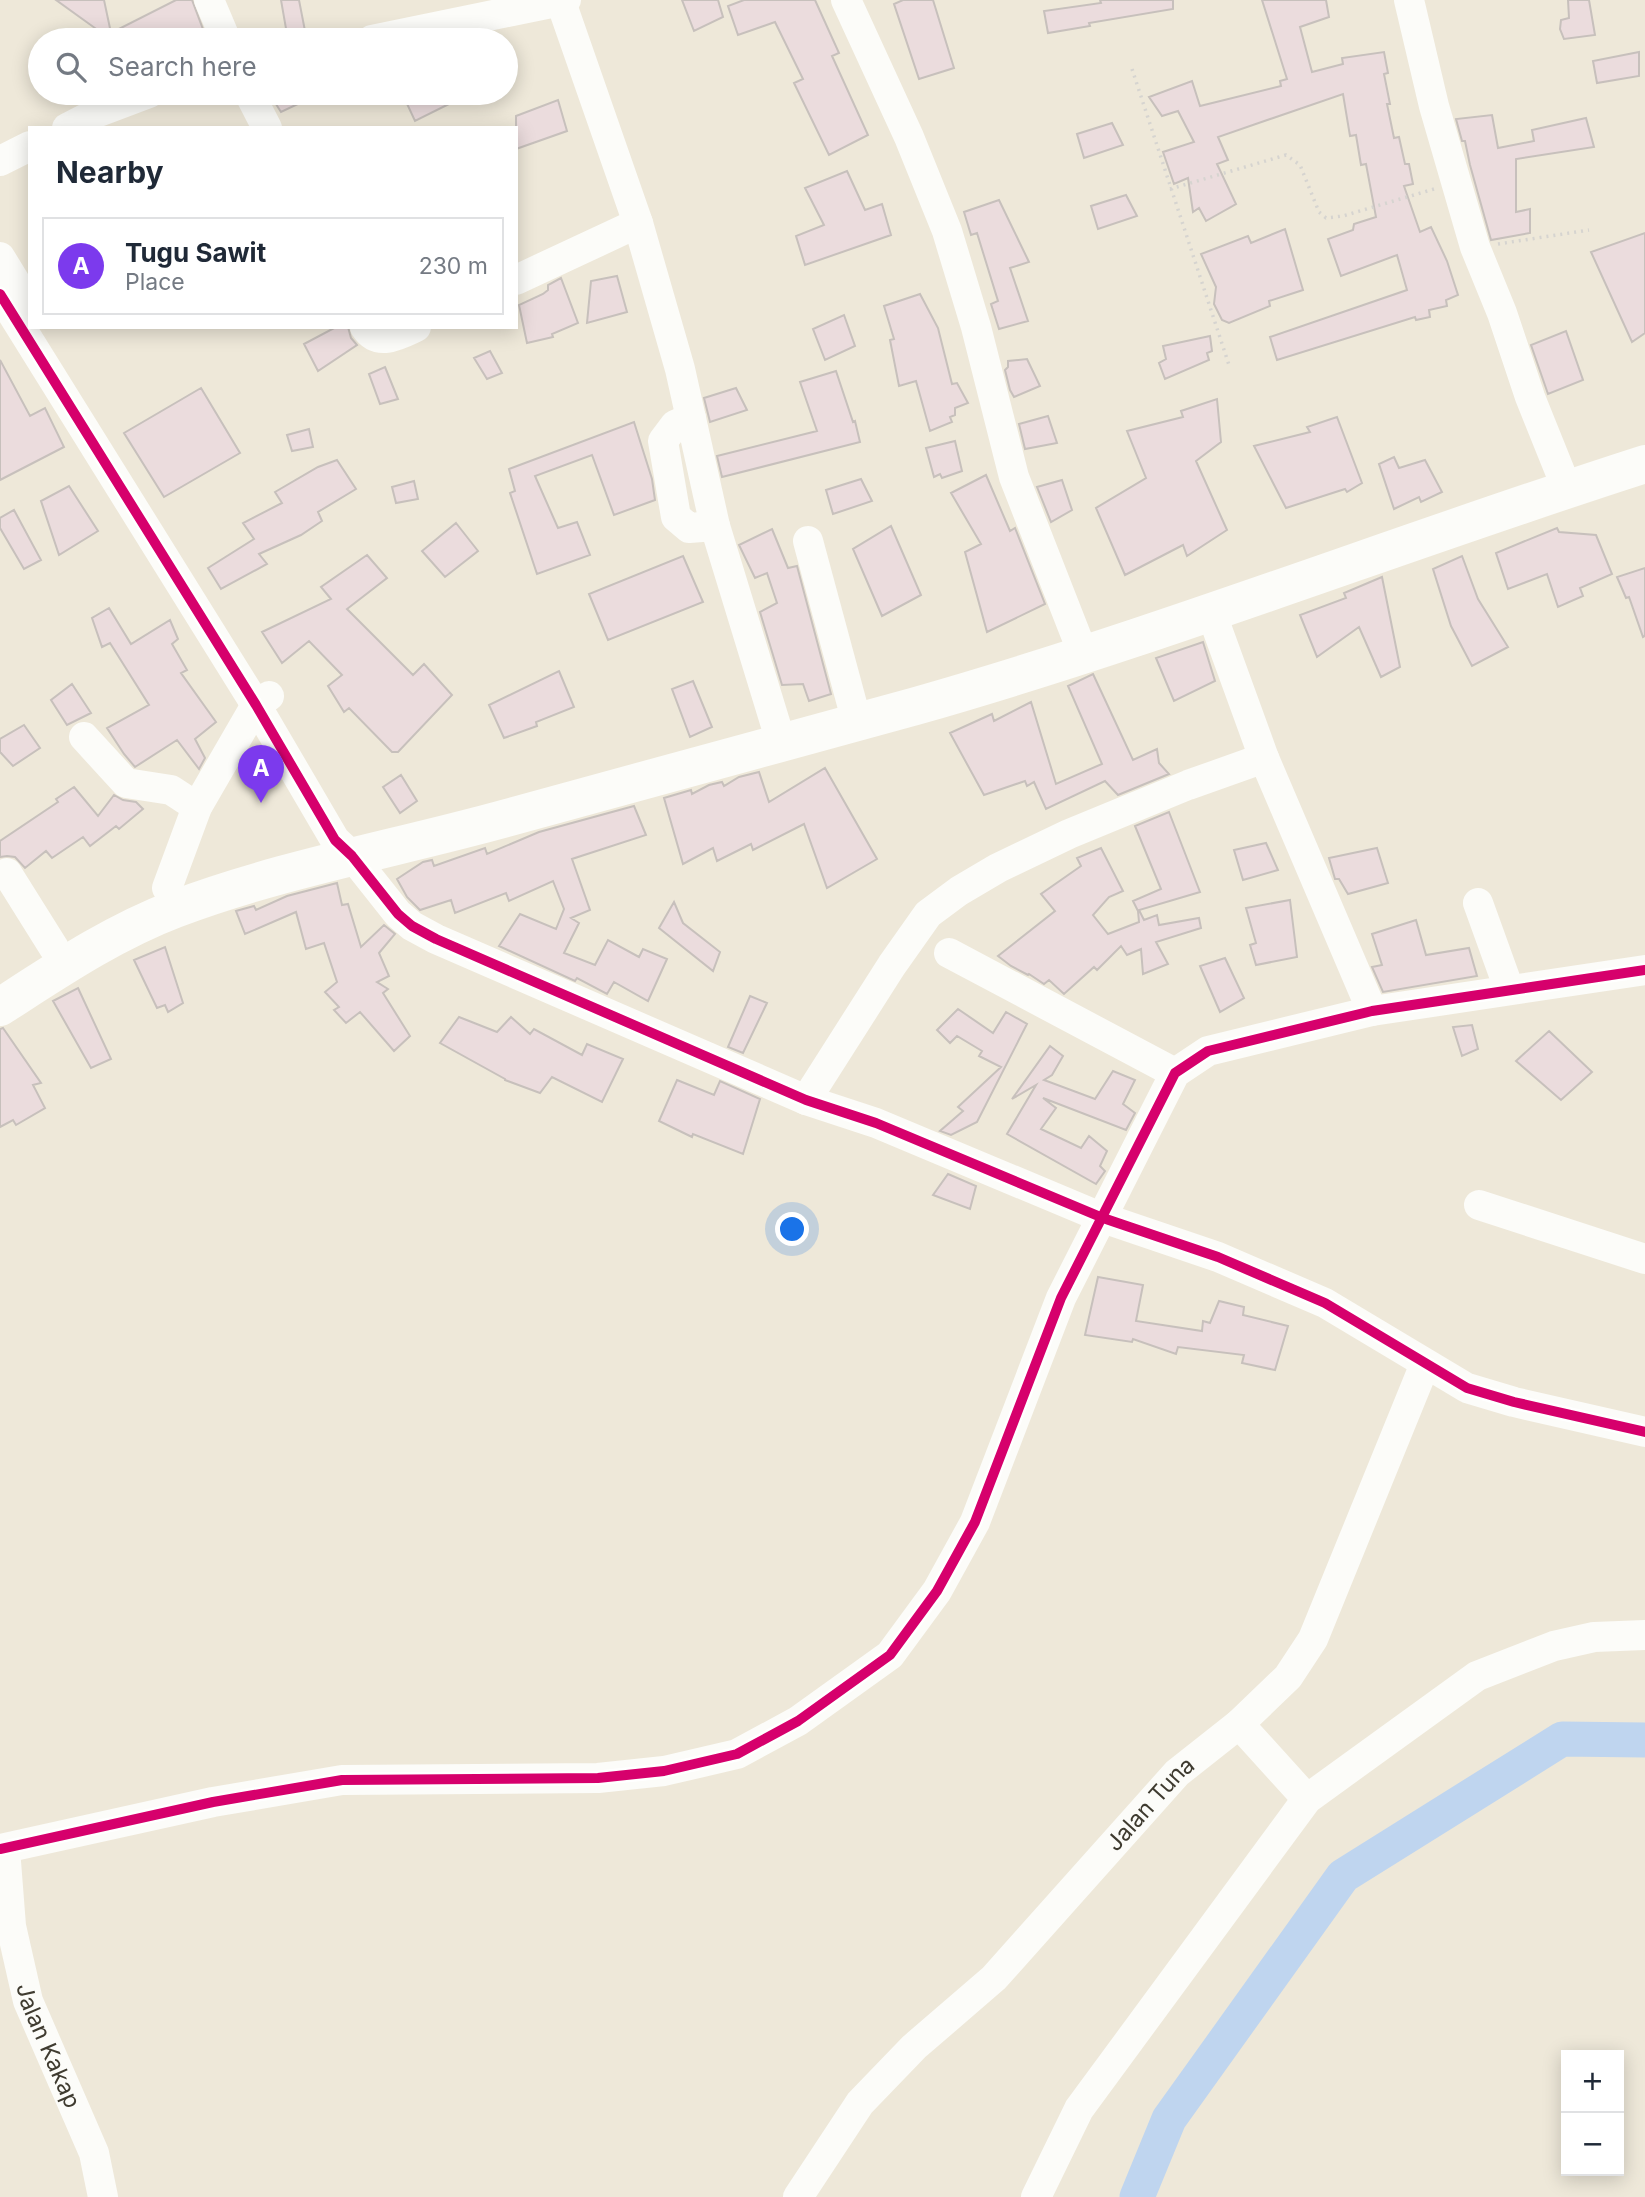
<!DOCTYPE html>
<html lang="en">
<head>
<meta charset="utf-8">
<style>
  :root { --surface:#fff; --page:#f6f6f7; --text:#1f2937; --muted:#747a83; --line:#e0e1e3; --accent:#7c3aed }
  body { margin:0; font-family:Inter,sans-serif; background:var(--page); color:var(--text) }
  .controls { position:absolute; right:21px; bottom:21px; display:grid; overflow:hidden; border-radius:0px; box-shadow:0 4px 18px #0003 }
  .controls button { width:63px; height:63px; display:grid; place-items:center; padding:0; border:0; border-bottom:2px solid var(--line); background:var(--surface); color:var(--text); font:35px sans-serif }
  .you { position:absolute; left:793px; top:1230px; width:24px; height:24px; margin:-18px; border:5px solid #fff; border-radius:50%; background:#1a73e8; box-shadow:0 0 0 10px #1a73e833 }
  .badge { display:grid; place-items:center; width:46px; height:46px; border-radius:50%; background:var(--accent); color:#fff; font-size:23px; font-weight:700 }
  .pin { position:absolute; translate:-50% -58px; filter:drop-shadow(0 2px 4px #0008) }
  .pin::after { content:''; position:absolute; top:37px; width:24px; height:21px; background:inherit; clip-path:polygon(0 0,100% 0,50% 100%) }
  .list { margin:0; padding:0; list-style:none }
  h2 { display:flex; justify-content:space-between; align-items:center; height:91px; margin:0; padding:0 28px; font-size:30px }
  h2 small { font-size:23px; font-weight:400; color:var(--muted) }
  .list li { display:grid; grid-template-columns:46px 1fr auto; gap:21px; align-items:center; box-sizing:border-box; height:98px; margin:0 14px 14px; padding:0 14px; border:2px solid var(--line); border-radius:0px }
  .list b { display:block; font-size:26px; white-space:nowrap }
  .list p { margin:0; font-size:23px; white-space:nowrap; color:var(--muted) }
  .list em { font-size:23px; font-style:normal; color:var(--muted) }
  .icon { flex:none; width:38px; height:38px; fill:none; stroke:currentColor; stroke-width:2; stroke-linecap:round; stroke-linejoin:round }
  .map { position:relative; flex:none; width:1645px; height:2197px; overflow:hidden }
  .search { position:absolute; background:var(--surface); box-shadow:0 4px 18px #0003; left:28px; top:28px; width:490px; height:77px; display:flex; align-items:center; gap:18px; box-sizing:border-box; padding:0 24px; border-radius:38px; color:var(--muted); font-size:26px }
  .panel { position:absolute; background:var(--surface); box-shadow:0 4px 18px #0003; left:28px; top:126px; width:490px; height:203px; border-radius:0px }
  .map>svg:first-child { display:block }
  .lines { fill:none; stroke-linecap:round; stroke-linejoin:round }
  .river { stroke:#bfd5ef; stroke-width:35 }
  .building { fill:#ebdcdd; stroke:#c7c0bc; stroke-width:2 }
  .path { stroke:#d6d4d0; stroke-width:3.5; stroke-dasharray:2 5; stroke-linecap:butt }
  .minor { stroke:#fcfcf9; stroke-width:30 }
  .highway { stroke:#fcfcf9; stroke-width:38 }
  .cycleway-casing { stroke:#fff; stroke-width:15 }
  .cycleway { stroke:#d6006c; stroke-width:10 }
  .labels { text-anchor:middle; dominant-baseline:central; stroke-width:6; stroke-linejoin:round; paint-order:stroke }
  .street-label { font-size:23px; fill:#3f3b30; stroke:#fff }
</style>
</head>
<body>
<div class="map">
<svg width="1645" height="2197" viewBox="0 0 1645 2197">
  <rect width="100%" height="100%" fill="#eee8d9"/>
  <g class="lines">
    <path class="river" d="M1137,2197L1169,2119L1343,1876L1562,1739L1645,1740"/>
  </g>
  <path class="building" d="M56,0H104L111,33L176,0H192L207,40H184L181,33L164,40H98L106,36Z
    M281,0H299L306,36L288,40Z
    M682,0H718L723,17L694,31Z
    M744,0H815L839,53L832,56L868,135L829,155L794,83L803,79L775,22L738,35L728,6Z
    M903,0H933L954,68L919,79L894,4Z
    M1100,0H1173V9L1089,23L1090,26L1048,33L1044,11L1101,3Z
    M1262,0H1326L1329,17L1300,27L1312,72L1343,64L1342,58L1384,52L1388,73L1384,74L1390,104H1387L1394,138L1399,137L1405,164H1409L1413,184L1404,186L1420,232L1431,227L1447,261L1458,295L1446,300L1447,306L1429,310L1430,317L1416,320L1415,317L1277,360L1270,337L1407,290L1397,255L1341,276L1328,239L1353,230L1354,224L1376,217L1366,164L1361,165L1356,135L1350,136L1343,94L1218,137L1228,160L1217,164L1236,204L1206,221L1199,208L1193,212L1188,178L1174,184L1163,152L1194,142L1178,111L1162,116L1149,97L1192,81L1200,106L1281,86L1280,81L1287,79Z
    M1568,0H1589L1595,35L1564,39L1560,29L1561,20L1569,18Z
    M1639,52V76L1597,83L1593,61Z
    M269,93H321L281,112Z
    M402,93H471L415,121Z
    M558,100L567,131L516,149V116Z
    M1492,115L1498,148L1534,141L1532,130L1586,118L1594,147L1516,159V212L1530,209V233L1491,240L1470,165L1465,141H1462L1456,119Z
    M1112,123L1123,145L1084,158L1077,134Z
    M847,171L865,210L882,204L891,235L805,265L796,236L824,225L805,188Z
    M1126,195L1137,216L1098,229L1091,206Z
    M999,200L1029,262L1010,268L1028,321L999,329L991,304L998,301L977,233L971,235L964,212Z
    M1285,229L1303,290L1269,301L1270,306L1229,323L1222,320L1214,304L1216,287L1201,254L1248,236L1251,243Z
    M1645,233V333L1632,342L1591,252Z
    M617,276L627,312L587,323L591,281Z
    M561,278L578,323L552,334L553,337L527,343L519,305L543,294L548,290V285Z
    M920,294L938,328L952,384L957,383L968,403L955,408V415L950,417L952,422L930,431L916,381L899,386L890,340L894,339L884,306Z
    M844,315L855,346L825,360L813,329Z
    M336,327H348L351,338L357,345L318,371L304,344Z
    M1566,331L1583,380L1548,394L1531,345Z
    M1210,336L1212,351L1207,353L1209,360L1165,379L1159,363L1166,359L1163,346Z
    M490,351L502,373L487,379L474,358Z
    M1027,359L1040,386L1014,397L1010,390L1005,370L1008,367V361Z
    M0,360L30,416L45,408L64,447L0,480Z
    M385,367L398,399L380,404L369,374Z
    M836,371L853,422L855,421L860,442L722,477L717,456L817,431L800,382Z
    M201,388L240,453L164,497L124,433Z
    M736,388L747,410L710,422L704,398Z
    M1217,399L1221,442L1196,461L1227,530L1187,556L1183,545L1125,575L1096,508L1146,478L1127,431L1183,417L1181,411Z
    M1048,416L1057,443L1025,449L1019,424Z
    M1337,417L1362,483L1347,492L1345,489L1286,508L1254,446L1310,432L1307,427Z
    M634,422L652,479L655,500L614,515L592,455L535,476L558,528L577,522L590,555L537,574L510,493L515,491L509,469Z
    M309,429L313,447L292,451L287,435Z
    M955,441L962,471L942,478L940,474L934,477L926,448Z
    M1394,457L1399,468L1425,460L1442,492L1421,502L1419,497L1394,509L1379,464Z
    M337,460L356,489L318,512L322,521L301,535L259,554L267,564L221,589L208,568L254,539L243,523L282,503L275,492L318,467Z
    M986,475L1010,531L1015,528L1045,604L987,632L965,552L981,544L951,493Z
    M861,479L872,501L833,514L826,490Z
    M1062,480L1072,510L1051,522L1037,487Z
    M414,481L418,499L396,503L392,487Z
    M69,486L98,531L59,555L41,501Z
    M14,510L41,560L24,569L0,528V518Z
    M456,523L478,551L445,577L422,551Z
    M891,526L921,595L882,616L853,549Z
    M1557,528L1559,532L1596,535L1612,574L1580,588L1583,596L1558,607L1547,574L1508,589L1496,553Z
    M772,529L788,568L797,566L831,694L809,701L803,684L782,685L760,612L777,603L767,573L755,578L739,545Z
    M367,555L387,578L347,609L413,675L424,664L452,695L398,752H392L349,708L344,712L328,686L342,675L309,641L282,663L262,632L331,599L321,587Z
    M683,556L703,602L608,640L589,594Z
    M1462,556L1478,599L1508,647L1472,666L1451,626L1433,569Z
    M1645,568V636L1643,637L1629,597L1626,598L1617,577Z
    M1382,577L1400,667L1381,677L1359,627L1317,657L1300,615L1346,598L1344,593Z
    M109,608L131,644L170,620L178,639L172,644L187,670L181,673L216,722L195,739L205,758L199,769L177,740L135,767L124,754L107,728L149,705L110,643L102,647L92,618Z
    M1203,642L1215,681L1174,701L1156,658Z
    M559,671L574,707L536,722L537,726L504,738L489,705Z
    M1093,674L1133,760L1157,749L1159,763L1169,774L1118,795L1105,781L1046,809L1034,782L1027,786L1025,781L984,795L950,733L992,714L994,721L1031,702L1056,784L1102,764L1068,686Z
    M693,681L712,727L690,737L672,689Z
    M72,684L91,713L67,725L51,700Z
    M24,725L40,748L13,766L0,752V739Z
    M825,768L877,859L827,888L804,824L753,850L751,844L717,861L713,848L683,864L664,798L691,790L692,794L709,785L722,782L724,786L739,777L759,772L769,802Z
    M401,775L417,801L400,813L383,787Z
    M74,787L98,816L114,795L123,800L136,802L143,809L119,829L116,826L90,846L83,837L52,858L46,851L25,868L15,857L7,856L0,857V841L58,802L56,799Z
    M634,806L646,835L572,859L590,910L571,918L579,923L564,953L595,965L608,940L639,957L643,949L667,959L648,1001L614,982L607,994L577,978L575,981L499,946L520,914L556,929L564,909L553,881L509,901L506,893L455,913L451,900L420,910L407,897L397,879L423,862L432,860L434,866L485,848L487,854L539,832Z
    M1169,812L1200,892L1139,910L1144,920L1157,915L1159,925L1199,918L1201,928L1156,942L1168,964L1143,974L1141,949L1127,955L1121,946L1097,970L1094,967L1064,994L1049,980L1044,984L1029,974L1028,975L1011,966L998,956L1055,911L1041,894L1081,866L1077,858L1101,848L1123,891L1109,897L1093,915L1108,934L1139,922L1138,911L1133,901L1161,889L1135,826Z
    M1266,843L1278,870L1243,880L1234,850Z
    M1377,848L1388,883L1348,894L1339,879H1335L1329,858Z
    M337,883L342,905L348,904L361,947L384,925L395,934L379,953L389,976L377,982L388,989L383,993L410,1036L394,1051L360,1012L346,1023L334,1010L339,1007L325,992L337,982L324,943L306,949L296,912L245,934L236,911L254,906L256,910L287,896Z
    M1290,900L1297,957L1256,965L1250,945L1256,943L1246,908Z
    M674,902L683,923L720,952L713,971L659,928Z
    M1416,920L1426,955L1469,948L1477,976L1383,992L1372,967L1382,965L1372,934Z
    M165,947L183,1003L168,1012L165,1005L157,1008L134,960Z
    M1225,958L1244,998L1220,1012L1200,966Z
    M78,988L111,1059L91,1068L53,1001Z
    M750,996L767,1003L743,1053L728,1047Z
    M958,1009L993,1033L1006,1012L1027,1024L977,1122L951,1135L940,1131L963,1111L958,1107L1001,1067L979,1056L982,1051L957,1036L950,1043L937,1030Z
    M459,1017L497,1032L511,1017L530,1034L534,1029L582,1055L587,1044L623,1059L602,1102L552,1077L540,1093L505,1080V1079L440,1043Z
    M1472,1025L1478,1049L1462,1056L1453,1027Z
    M3,1028L41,1083L33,1085L45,1108L16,1125L13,1120L0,1127V1029Z
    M1549,1031L1592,1072L1561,1100L1516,1061Z
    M1050,1046L1063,1056L1052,1075L1044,1080L1095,1099L1113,1071L1135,1080L1123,1104L1135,1113L1126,1130L1043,1098L1056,1108L1041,1129L1081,1148L1089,1136L1107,1151L1100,1166L1105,1171L1096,1184L1007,1134L1036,1085L1012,1099Z
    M677,1080L714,1095L720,1081L760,1099L743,1154L693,1134L692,1137L659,1121Z
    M948,1174L976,1186L970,1209L933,1195Z
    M1098,1277L1143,1285L1136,1321L1202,1331L1203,1321L1210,1323L1219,1301L1244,1307L1243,1315L1288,1326L1275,1370L1242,1363L1244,1355L1178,1347L1176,1354L1133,1339L1132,1342L1085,1335Z"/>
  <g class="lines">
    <path class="path" d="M1132,69L1229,365
      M1170,189L1286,155L1300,165L1319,212L1326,218L1343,216L1434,189
      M1498,244L1589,230"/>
    <g class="minor">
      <path d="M209,0L226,40"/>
      <path d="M846,0L909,137L947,231L976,327L1014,477L1077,638"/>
      <path d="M1409,0L1434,106L1475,247L1502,313L1530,397L1567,489"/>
      <path d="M561,2L638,223L680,369L715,526L781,742"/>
      <path d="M372,40L566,0"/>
      <path d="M249,93L267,128"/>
      <path d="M67,128L96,113L149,93"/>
      <path d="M0,161L30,146"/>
      <path d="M0,257L30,306"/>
      <path d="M516,280L638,223"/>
      <path d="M0,294L256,705L335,840L352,856L398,914L412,926L436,939L806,1100L876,1123L1103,1218L1218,1257L1325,1303L1467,1388L1514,1402L1645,1432"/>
      <path d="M365,327C378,347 399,335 416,327"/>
      <path d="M691,418L675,425L663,441L676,517L689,528L715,526"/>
      <path d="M808,541L852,704"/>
      <path d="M1211,612L1264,758L1372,1011"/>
      <path d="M84,737L126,783L171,790L197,807"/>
      <path d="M7,873L54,948"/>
      <path d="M167,888L197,807L256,705L269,696"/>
      <path d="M1478,903L1509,989"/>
      <path d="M949,953L1175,1073"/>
      <path d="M806,1100L892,965L928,914L959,891L998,868L1069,834L1188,785L1264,758"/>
      <path d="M1479,1205L1645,1259"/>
      <path d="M1239,1724L1307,1799"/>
      <path d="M0,1849L213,1802L342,1780L598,1778L664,1771L737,1754L798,1721L890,1655L937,1591L975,1522L1061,1298L1175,1073L1208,1051L1372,1011L1645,970"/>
      <path id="s1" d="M5,1849L11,1926L28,2001L94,2153L103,2197"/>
      <path id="s2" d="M798,2197L860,2103L914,2047L994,1978L1177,1773L1239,1724L1288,1677L1313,1639L1425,1364"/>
      <path d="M1036,2197L1079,2109L1307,1799L1477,1676L1554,1646L1594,1637L1645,1635"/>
    </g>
    <path class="highway" d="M0,1007C56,971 112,933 175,909C281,869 394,849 503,819C641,781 779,744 916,706C1162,636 1401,542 1645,464"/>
    <g class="cycleway-casing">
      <path id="cycleway" d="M0,294L256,705L335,840L352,856L398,914L412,926L436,939L806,1100L876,1123L1103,1218L1218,1257L1325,1303L1467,1388L1514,1402L1645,1432
        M0,1849L213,1802L342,1780L598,1778L664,1771L737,1754L798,1721L890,1655L937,1591L975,1522L1061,1298L1175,1073L1208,1051L1372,1011L1645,970"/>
    </g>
    <use href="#cycleway" class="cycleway"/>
  </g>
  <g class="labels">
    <g class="street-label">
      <text stroke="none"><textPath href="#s2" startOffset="530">Jalan Tuna</textPath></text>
      <text stroke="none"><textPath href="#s1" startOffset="203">Jalan Kakap</textPath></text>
    </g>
  </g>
</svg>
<div class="controls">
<button>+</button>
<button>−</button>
</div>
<div class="you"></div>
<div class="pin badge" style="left:261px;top:803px">A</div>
<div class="search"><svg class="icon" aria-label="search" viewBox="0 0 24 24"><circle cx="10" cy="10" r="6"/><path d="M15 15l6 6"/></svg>Search here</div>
<section class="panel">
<h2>Nearby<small></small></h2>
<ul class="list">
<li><span class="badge">A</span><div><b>Tugu Sawit</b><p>Place</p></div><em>230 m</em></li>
</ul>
</section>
</div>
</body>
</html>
